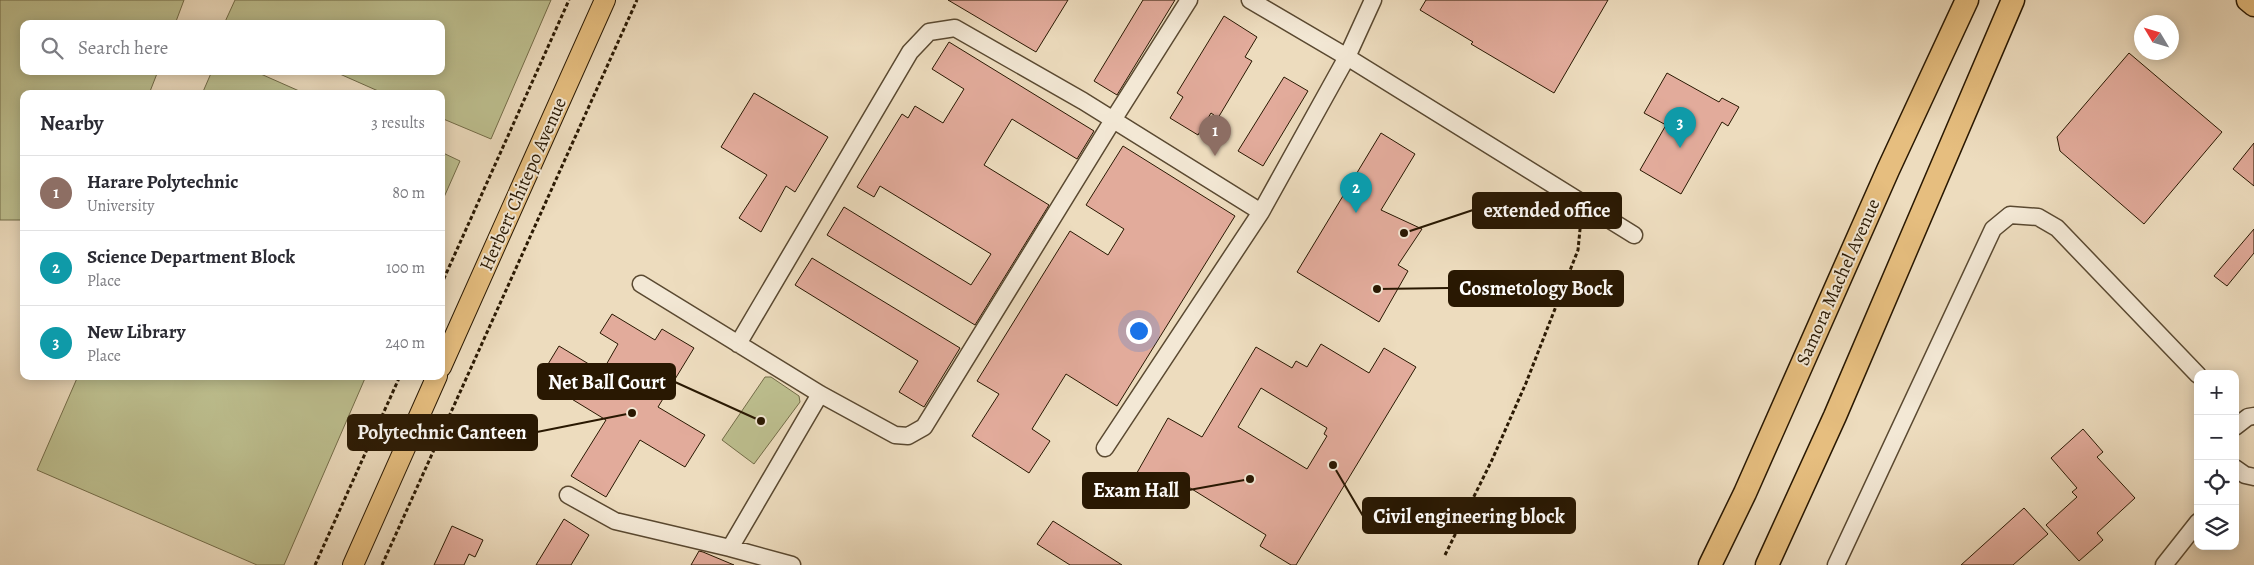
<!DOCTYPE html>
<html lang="en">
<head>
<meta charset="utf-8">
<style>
  :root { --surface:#fff; --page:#f7f7f7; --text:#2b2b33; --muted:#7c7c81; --line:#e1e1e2; --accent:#111827 }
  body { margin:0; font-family:Alegreya,serif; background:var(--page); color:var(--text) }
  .controls { position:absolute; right:15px; bottom:15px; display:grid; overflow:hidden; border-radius:10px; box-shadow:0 2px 12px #0003 }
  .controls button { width:45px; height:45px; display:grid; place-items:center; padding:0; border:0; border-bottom:1px solid var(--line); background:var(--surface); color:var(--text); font:25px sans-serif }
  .compass { position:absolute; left:2134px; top:15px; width:45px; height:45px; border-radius:50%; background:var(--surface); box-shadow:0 2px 12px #0003; rotate:308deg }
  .you { position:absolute; left:1138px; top:330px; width:18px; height:18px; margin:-12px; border:4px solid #fff; border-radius:50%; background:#1a73e8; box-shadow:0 0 0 8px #1a73e833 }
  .badge { display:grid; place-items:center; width:32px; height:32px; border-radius:50%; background:var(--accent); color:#fff; font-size:16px; font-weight:700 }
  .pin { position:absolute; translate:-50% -41px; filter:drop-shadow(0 1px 2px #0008) }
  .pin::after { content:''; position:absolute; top:26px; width:18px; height:15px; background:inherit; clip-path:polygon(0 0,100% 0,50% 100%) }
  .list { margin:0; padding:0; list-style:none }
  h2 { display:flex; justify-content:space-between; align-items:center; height:65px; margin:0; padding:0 20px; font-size:21px }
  h2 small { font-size:16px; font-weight:400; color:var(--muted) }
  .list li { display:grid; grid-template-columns:32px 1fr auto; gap:15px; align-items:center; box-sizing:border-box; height:75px; padding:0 20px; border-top:1px solid var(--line) }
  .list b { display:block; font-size:19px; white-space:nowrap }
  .list p { margin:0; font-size:16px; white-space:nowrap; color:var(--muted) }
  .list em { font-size:16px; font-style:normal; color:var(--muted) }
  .icon { flex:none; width:28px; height:28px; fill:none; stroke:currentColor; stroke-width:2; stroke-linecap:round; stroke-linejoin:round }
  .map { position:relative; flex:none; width:2254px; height:565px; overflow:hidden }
  .search { position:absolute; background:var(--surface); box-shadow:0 2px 12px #0003; left:20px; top:20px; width:425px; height:55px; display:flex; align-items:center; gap:12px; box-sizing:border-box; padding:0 18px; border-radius:10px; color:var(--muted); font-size:19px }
  .panel { position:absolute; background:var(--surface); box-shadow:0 2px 12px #0003; left:20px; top:90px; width:425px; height:290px; border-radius:10px }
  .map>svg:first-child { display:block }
  .green { fill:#bdbf8f; stroke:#736c48 }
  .building { fill:#e2ab9b; stroke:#291802; fill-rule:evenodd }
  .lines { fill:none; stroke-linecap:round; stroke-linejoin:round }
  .minor-casing { stroke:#5a4931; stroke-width:19 }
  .major-casing { stroke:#291802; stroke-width:22 }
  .highway-casing { stroke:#291802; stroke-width:25 }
  .path { stroke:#291802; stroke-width:3; stroke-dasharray:4 2.5; stroke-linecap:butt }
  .minor { stroke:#f3e8d5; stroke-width:16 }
  .major { stroke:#e6be7f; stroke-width:20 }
  .highway { stroke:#e6be7f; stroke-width:22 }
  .labels { text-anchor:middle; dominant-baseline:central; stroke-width:4; stroke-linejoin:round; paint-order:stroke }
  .street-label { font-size:19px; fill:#291802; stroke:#f3e8d5 }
  .leader { fill:none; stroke:#291802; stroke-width:2 }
  .callout-dot { fill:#291802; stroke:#f3e8d5; stroke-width:2 }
  .callout { fill:#291802; stroke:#291802; stroke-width:2 }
  .callout-label { font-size:20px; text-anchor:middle; font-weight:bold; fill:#fff }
</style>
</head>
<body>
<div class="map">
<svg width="2254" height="565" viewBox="0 0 2254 565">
  <rect width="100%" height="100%" fill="#eddcbe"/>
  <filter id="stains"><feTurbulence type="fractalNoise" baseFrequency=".004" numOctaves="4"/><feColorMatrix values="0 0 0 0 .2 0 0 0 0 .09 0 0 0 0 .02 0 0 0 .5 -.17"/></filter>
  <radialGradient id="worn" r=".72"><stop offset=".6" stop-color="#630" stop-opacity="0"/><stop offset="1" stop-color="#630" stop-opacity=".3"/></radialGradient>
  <path class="green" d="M0,0H184L175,24H24V71H158L149,94H24V220H0Z
    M235,0H551L491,139L441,118V94H385L333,71H441V24H224Z
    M212,71H254L306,94H202Z
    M441,152L460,161L441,204Z
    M78,376H366L284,565H257L37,470Z
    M765,377H771L799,396L800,402L754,464L722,440Z"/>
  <path class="building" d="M948,0H1068L1036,52Z
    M1143,0H1175L1117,95L1094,81Z
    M1426,0H1608L1554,93L1471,44L1473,42L1420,10Z
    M1224,16L1257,37L1245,57L1252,61L1218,118L1211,113L1198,135L1170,118L1183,97L1177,93Z
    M949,42L1094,131L1077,159L1012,119L984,165L1049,205L975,325L827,235L844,207L971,285L991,254L880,186L874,197L857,187L902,114L908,118L915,106L943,123L964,89L932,69Z
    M2129,53L2222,132L2144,224L2060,151L2057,137Z
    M1667,73L1719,102L1722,98L1739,107L1728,126L1722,122L1681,194L1640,170L1666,125L1644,113Z
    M1284,77L1308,91L1263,166L1238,151Z
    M754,93L828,137L795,192L786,186L761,232L739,218L767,175L721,147Z
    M1381,133L1415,154L1381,210L1422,229L1398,265L1408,271L1379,322L1297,272Z
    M2254,143V186L2233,169Z
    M1123,146L1235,216L1117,406L1066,374L1032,429L1050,441L1029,473L972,436L999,394L977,381L1070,231L1108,255L1124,229L1086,205Z
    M2254,229V253L2227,286L2214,276Z
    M812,258L960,348L924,407L899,392L918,361L795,285Z
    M612,314L655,340L662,329L694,348L658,407L705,435L685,467L640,440L606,497L571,476L606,420L539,379L559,346L602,372L618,344L600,333Z
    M1321,344L1369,373L1384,348L1416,367L1296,565H1291L1260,546L1266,535L1166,473L1156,491L1134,478L1168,418L1202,437L1256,347L1292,368L1296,361L1307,367ZM1261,388L1327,428L1324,434L1327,436L1307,469L1238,427Z
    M2083,429L2103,452L2097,457L2135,498L2097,533L2103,540L2079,561L2046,525L2077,497L2072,492L2077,488L2051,458Z
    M2024,508L2048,534L2013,565H1961Z
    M564,519L589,535L571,565H536Z
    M1053,521L1122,565H1070L1037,544Z
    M452,526L483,540L475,557L469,554L464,565H434Z
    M699,551L703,552L734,565H691Z"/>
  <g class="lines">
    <g class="minor-casing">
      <path id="minor" d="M1250,0L1347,57L1634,235
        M641,284L820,394L895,435L908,436L924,427L1113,120L1189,0
        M738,344L910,52L929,32L955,28L1083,101L1261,212
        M2235,427L2248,417L2254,416
        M1105,448L1261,212L1347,57L1373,0
        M2235,468L2245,475L2254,477
        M568,495L615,521L730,548L792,565
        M730,548L820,394
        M1836,565L1993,229L2010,215L2038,217L2057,228L2198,375
        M2164,565L2198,522"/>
    </g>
    <g class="major-casing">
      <path id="major" d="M441,367L605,0
        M353,565L437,376"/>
    </g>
    <g class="highway-casing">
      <path id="highway" d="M2248,0L2254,5
        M1710,565L1745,493L1888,170L1967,0
        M1767,565L1835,416L2013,0"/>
    </g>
    <path class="path" d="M441,285L569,0
      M1445,555L1492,460L1526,383L1578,250L1581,219
      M315,565L400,376
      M382,565L637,0"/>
    <use href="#minor" class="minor"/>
    <use href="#major" class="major"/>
    <use href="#highway" class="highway"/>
  </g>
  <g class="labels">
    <g class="street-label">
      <text transform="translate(523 184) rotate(-66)">Herbert Chitepo Avenue</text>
      <text transform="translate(1838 282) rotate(-66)">Samora Machel Avenue</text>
    </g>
  </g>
  <path class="leader" d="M1404 233L1473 210M1377 289L1449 288M761 421L675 382M632 413L537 432M1250 479L1189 490M1333 465L1363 516"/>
  <g class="callout-dot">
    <circle cx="1404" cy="233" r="5"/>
    <circle cx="1377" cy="289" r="5"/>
    <circle cx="761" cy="421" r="5"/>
    <circle cx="632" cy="413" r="5"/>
    <circle cx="1250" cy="479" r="5"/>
    <circle cx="1333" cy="465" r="5"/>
  </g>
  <g class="callout">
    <rect x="1473" y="193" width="148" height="35" rx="5"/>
    <rect x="1449" y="271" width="174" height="35" rx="5"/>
    <rect x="538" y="364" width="137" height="35" rx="5"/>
    <rect x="348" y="415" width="189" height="35" rx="5"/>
    <rect x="1083" y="473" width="106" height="35" rx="5"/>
    <rect x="1363" y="498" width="212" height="35" rx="5"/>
  </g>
  <g class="callout-label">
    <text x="1547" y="217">extended office</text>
    <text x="1536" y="295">Cosmetology Bock</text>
    <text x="607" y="389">Net Ball Court</text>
    <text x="442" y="439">Polytechnic Canteen</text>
    <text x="1136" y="497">Exam Hall</text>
    <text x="1469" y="523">Civil engineering block</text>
  </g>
  <rect width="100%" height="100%" filter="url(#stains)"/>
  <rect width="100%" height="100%" fill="url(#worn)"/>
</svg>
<div class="controls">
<button>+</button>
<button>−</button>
<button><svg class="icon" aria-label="locate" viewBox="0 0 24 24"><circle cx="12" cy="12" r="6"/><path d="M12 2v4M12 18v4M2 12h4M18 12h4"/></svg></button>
<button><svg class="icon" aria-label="layers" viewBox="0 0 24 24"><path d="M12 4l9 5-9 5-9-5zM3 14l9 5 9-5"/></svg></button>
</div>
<svg class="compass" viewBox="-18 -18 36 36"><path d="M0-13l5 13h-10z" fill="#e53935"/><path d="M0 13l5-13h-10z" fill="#7c7c81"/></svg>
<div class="you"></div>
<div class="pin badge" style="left:1215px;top:156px;background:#8d6e63">1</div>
<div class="pin badge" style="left:1356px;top:213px;background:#0f9aa8">2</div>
<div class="pin badge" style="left:1680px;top:148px;background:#0f9aa8">3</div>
<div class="search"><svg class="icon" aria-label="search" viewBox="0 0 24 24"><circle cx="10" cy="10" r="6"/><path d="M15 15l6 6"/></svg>Search here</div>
<section class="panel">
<h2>Nearby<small>3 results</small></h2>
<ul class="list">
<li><span class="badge" style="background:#8d6e63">1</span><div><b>Harare Polytechnic</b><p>University</p></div><em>80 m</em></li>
<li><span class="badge" style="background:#0f9aa8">2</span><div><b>Science Department Block</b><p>Place</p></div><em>100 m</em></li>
<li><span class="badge" style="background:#0f9aa8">3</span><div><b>New Library</b><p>Place</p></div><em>240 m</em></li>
</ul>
</section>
</div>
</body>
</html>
